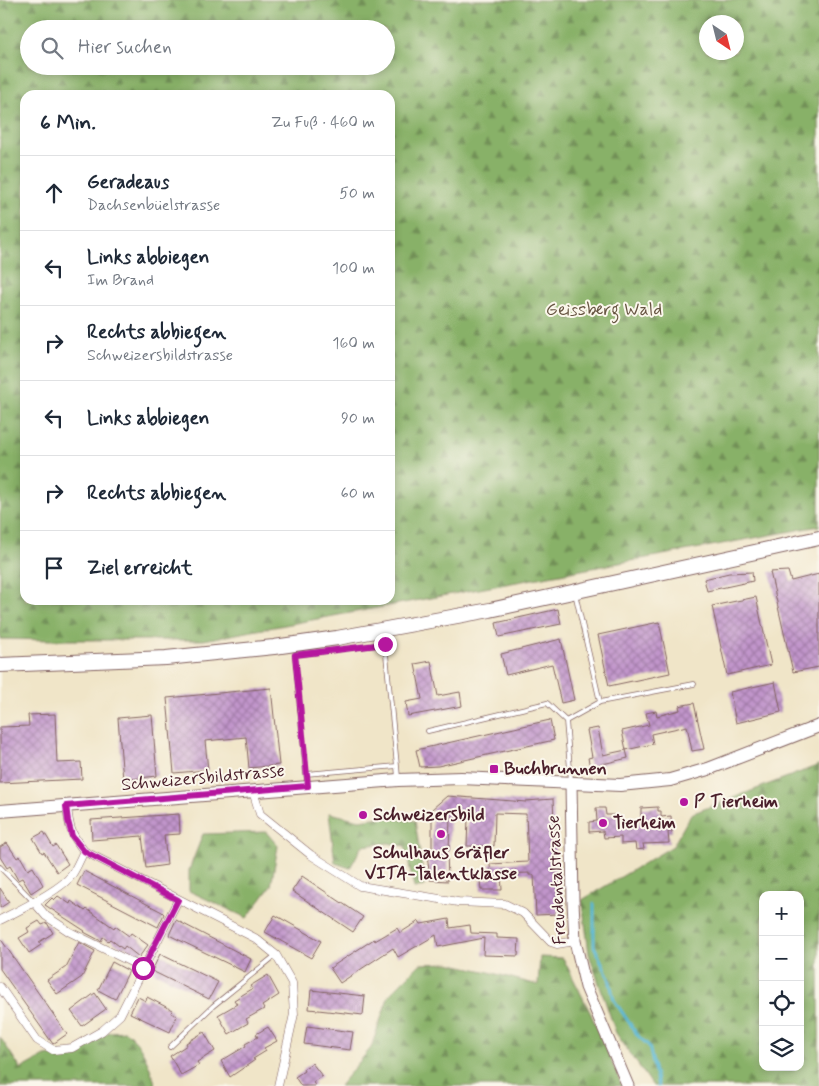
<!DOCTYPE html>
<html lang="de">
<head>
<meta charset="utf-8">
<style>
  :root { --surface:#fff; --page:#f2f2f3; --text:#1f2937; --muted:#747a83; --line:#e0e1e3 }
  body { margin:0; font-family:Mynerve,sans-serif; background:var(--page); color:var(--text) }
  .controls { position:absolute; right:15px; bottom:15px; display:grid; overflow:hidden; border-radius:10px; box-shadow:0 2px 8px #0003 }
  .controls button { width:45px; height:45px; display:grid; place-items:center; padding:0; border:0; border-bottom:1px solid var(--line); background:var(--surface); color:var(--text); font:25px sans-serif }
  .compass { position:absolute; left:699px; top:15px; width:45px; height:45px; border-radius:50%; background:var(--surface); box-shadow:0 2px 8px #0003; rotate:145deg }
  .stop { position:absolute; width:15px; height:15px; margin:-11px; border:4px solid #b5179e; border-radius:50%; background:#fff }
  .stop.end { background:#b5179e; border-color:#fff; box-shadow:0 1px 5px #0008 }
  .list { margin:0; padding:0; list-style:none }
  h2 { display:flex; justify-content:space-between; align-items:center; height:65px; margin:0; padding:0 20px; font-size:21px }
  h2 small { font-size:16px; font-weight:400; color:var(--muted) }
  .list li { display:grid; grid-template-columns:32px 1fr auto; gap:15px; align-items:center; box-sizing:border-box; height:75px; padding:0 20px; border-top:1px solid var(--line) }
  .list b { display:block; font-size:19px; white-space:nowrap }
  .list p { margin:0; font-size:16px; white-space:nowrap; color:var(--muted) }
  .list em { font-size:16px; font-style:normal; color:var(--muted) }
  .icon { flex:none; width:28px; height:28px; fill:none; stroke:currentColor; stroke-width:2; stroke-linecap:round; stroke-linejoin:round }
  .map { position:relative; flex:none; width:819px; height:1086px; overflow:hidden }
  .search { position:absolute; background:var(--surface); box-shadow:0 2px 8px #0003; left:20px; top:20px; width:375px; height:55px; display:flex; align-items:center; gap:12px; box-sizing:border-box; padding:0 18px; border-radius:28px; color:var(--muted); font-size:19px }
  .panel { position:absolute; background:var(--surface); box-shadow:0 2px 8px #0003; left:20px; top:90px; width:375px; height:515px; border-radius:15px }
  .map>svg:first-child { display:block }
  .forest { fill:url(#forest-firs); stroke:#69684a; fill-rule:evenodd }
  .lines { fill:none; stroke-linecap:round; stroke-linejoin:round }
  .stream { stroke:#56b7d5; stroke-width:3 }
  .building { fill:url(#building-cross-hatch) }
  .lane-casing { stroke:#846462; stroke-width:5.5 }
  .street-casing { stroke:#846462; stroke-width:9 }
  .secondary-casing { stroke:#846462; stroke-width:13 }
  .primary-casing { stroke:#846462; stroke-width:14 }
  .highway-casing { stroke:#846462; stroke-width:16 }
  .lane { stroke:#fff; stroke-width:4 }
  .street { stroke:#fff; stroke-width:8 }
  .secondary { stroke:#fff; stroke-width:11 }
  .primary { stroke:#fff; stroke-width:12 }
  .highway { stroke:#fff; stroke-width:14 }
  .route { stroke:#b5179e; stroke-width:6 }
  .poi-dot { fill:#b5179e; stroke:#fbf7ec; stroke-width:2 }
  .labels { text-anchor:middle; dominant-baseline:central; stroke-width:4; stroke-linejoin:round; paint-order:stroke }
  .park-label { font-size:18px; fill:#675442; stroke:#fbf7ec }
  .poi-label { font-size:18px; font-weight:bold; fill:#4a1f2b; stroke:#fbf7ec; text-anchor:start }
  .street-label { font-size:18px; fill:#4a1f2b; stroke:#fbf7ec }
</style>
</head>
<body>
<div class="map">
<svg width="819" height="1086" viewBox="0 0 819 1086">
  <defs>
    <pattern id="forest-firs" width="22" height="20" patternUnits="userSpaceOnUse" patternTransform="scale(1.25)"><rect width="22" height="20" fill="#88b168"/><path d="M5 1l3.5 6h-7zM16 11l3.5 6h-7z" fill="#718f56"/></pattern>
    <pattern id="building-cross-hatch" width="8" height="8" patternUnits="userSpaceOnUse" patternTransform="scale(1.25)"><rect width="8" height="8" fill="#c195cb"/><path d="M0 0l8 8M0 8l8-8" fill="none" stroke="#9f79a5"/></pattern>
  </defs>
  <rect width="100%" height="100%" fill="#fbf7ec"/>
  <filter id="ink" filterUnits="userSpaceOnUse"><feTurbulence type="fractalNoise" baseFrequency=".02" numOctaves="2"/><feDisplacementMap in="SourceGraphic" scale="10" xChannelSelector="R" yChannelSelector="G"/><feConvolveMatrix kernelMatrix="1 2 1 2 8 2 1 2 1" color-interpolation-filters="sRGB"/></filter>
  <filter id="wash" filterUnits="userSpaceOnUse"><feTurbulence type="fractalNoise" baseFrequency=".0096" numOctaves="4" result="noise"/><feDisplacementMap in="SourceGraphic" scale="20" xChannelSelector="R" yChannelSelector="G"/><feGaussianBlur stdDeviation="1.12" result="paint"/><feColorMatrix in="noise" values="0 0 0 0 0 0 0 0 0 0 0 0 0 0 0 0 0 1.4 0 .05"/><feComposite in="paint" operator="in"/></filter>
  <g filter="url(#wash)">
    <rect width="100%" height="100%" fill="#f0e5c8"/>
    <path class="forest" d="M0,0H819V526L204,640H53L0,639ZM736,22V52H706V22ZM29,29H386V66H29ZM25,95H390V600H25Z
      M819,765V1086H653L616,1033L589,954L582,900L673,846L691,814ZM763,895H800V1067H763Z
      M329,813L360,820L380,817L415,821L425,886L414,888L405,846L388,843L362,846L350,868L335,863Z
      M266,832L278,846L271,886L247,918L189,891V870L203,834Z
      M540,957L563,958L590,1012L622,1086H339L371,1048L389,995L420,964L448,963L489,972L538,985Z
      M125,1031C142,1042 150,1067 156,1086H0V1037L21,1069L45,1056L74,1052L109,1032Z"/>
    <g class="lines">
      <path class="stream" d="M594,904V946L609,978L614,1000L638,1036L649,1046L658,1086"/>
    </g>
    <g id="blocks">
      <path class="building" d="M788,571L791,581L819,574V667L793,672L770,572Z
        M752,572L753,581L707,591L704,579L729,573Z
        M756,597L771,665L727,675L712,606Z
        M558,609L561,624L499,637L496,623Z
        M659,622L670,673L609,686L598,635Z
        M561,639L574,700L561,703L552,664L506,675L501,654Z
        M431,661L438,696L460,692L462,706L408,716L406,702L422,699L415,664Z
        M775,682L781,712L736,723L730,692Z
        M271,688L279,765L249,768L246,737L205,741L208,770L174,773L167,698Z
        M694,703L704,749L692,751L687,726L651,734L653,744L626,750L622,731L649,725L646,713L656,711L657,716L680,710L679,706Z
        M55,714L57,763L81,762L82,779L0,783V727L29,726L28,715Z
        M152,715L157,776L123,780L118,718Z
        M550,720L554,740L438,766L420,767L416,750Z
        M598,728L603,755L626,750L628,758L590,767L588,758L592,757L587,730Z
        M447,796L526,802V801L553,799L558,914L536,915L534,875H529V873L501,874L502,890H481L480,880L491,879L490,864L528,862L526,814L495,813L494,846H467L468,818L450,817L449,851L447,850L448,881L430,880L427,854L432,855V809Z
        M658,807V811H661V817L671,816L672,832H668L669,843L643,844L644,849L636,850L635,843L621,844V837L604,838L603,831L589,832V822L597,821L596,808H605L606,815H619V823L641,822V808Z
        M179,814L180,834L164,835L167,865L146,868L142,836L92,840L91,820Z
        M44,832L53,847L56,845L68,864L57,872L44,852L42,853L33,838Z
        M7,843L17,858L20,856L28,870L33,867L43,885L31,893L22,878L18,880L10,866L7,868L0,857V847Z
        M84,871L162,912L164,914L158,927L77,885Z
        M302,876L363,917L353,932L292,891Z
        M0,888L9,902L0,908Z
        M58,896L70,904L71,901L85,911L87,909L114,928L115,926L129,936L131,933L148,945L139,957L125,946L123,949L110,939L108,941L103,937L101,941L84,932L85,931L45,905L52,898L54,900Z
        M275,915L321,941L311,958L265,932Z
        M449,919L450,928L470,925L471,933L497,934V938L519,939L518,956L483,955L484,938L438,947L436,935L398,957L393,948L340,983L330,968L374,939L375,941L397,928L400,933L419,921L421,924Z
        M176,920L251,959L245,972L169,935Z
        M39,921L42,925L47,923L53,933L39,942L41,945L29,953L19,938L29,932L27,928Z
        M0,938L67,1034L53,1044L0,969Z
        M79,942L95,951L82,977L57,994L47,980L66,967Z
        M160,954L218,982L209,999L152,971Z
        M112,962L129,971L115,999L98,990Z
        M268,975L279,995L262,1006L264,1009L246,1019L248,1023L229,1034L218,1015L237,1004L234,1000L252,989L250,986Z
        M311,990L365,996L363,1015L309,1009Z
        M95,993L106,1009L82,1026L71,1011Z
        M138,997L146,1001L147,997L172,1010L171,1013L177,1016L170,1032L130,1013Z
        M307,1026L353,1032L350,1050L304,1044Z
        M268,1027L277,1041L264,1048L266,1051L253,1059L255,1060L230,1077L221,1061L246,1046L245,1044L258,1037L256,1034Z
        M204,1032L215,1051L197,1062L199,1065L181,1075L170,1056L187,1045L186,1043Z
        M312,1063L322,1076L313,1082L315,1086H301L295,1077L304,1071L303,1069Z"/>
    </g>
  </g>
  <g filter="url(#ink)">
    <use href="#blocks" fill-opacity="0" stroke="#846462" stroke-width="1"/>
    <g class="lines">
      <g class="lane-casing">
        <path id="lane" d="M575,593L600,702
          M566,721L600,702L694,684
          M428,731L547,703L566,721L571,781
          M306,774L295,655L385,644L397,766
          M308,784L306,774L397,766L398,778
          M0,867L34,902
          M170,1047L213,1006L276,955"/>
      </g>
      <g class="street-casing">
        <path id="street" d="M253,791L260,814L311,855L360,886L458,902L505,904L523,913L551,942L557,944L575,941
          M67,806C69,828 71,834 84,851L255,938L276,955L292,983L294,1014L278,1086
          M34,902L46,916L70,932L143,968
          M0,920C18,911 59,891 71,876C76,869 80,859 84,851
          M0,987L37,1040L53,1050L72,1048L102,1031L120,1015L178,900"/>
      </g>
      <g class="secondary-casing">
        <path id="secondary" d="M571,783L573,902L575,941L586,987L628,1086"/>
      </g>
      <g class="primary-casing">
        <path id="primary" d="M0,811L398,780L461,778L620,785L670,780L708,769L819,726"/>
      </g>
      <g class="highway-casing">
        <path id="highway" d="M0,665L166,658L274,647L337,638L490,610L819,538"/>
      </g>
      <use href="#lane" class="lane"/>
      <use href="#street" class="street"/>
      <use href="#secondary" class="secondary"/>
      <use href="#primary" class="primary"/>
      <use href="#highway" class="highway"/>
    </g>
  </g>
  <g class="lines" filter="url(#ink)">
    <path class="route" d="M143,968L178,900L84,851L72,836L68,821L66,806L308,786L295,655L385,644"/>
  </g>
  <g class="poi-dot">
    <rect x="489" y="764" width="10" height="10" rx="2.5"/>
    <circle cx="684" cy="802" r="5"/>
    <circle cx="363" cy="815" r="5"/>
    <circle cx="603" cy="823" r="5"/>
    <circle cx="441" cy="834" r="5"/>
  </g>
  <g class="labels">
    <g class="park-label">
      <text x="604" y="310">Geissberg Wald</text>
    </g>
    <g class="poi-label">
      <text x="504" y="769">Buchbrunnen</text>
      <text x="694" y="802">P Tierheim</text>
      <text x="373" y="815">Schweizersbild</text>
      <text x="613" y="823">Tierheim</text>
      <text x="441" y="853" text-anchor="middle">Schulhaus Gräfler<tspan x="441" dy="21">VITA-Talentklasse</tspan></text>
    </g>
    <g class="street-label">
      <text transform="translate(203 778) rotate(-5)">Schweizersbildstrasse</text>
      <text transform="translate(557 880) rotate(-93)">Freudentalstrasse</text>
    </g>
  </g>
</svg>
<div class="controls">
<button>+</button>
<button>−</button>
<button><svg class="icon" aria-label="locate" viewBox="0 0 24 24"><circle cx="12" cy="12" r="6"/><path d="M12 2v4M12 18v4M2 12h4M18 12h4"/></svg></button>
<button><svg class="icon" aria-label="layers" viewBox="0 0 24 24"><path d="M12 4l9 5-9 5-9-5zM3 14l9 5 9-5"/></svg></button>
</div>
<svg class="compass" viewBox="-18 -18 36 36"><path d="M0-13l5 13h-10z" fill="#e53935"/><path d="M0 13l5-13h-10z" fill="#747a83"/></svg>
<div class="stop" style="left:143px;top:968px"></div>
<div class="stop end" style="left:385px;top:644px"></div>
<div class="search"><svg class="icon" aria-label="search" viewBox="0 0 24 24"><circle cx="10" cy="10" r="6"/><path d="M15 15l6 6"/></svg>Hier suchen</div>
<section class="panel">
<h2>6 Min.<small>Zu Fuß · 460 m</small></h2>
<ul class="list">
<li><svg class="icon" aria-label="ahead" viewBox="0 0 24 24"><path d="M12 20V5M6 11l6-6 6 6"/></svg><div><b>Geradeaus</b><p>Dachsenbüelstrasse</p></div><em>50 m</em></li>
<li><svg class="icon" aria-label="left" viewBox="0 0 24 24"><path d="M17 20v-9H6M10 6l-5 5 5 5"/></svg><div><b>Links abbiegen</b><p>Im Brand</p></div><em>100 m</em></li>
<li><svg class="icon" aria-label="right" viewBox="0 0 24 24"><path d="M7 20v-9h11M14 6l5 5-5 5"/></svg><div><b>Rechts abbiegen</b><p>Schweizersbildstrasse</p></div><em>160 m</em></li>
<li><svg class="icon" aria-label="left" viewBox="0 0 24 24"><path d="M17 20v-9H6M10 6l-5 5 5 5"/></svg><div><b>Links abbiegen</b></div><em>90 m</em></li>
<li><svg class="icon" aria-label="right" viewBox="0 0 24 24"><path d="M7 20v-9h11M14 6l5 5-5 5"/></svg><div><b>Rechts abbiegen</b></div><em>60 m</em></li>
<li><svg class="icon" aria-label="arrive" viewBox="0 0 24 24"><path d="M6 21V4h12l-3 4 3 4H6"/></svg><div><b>Ziel erreicht</b></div></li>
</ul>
</section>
</div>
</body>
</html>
